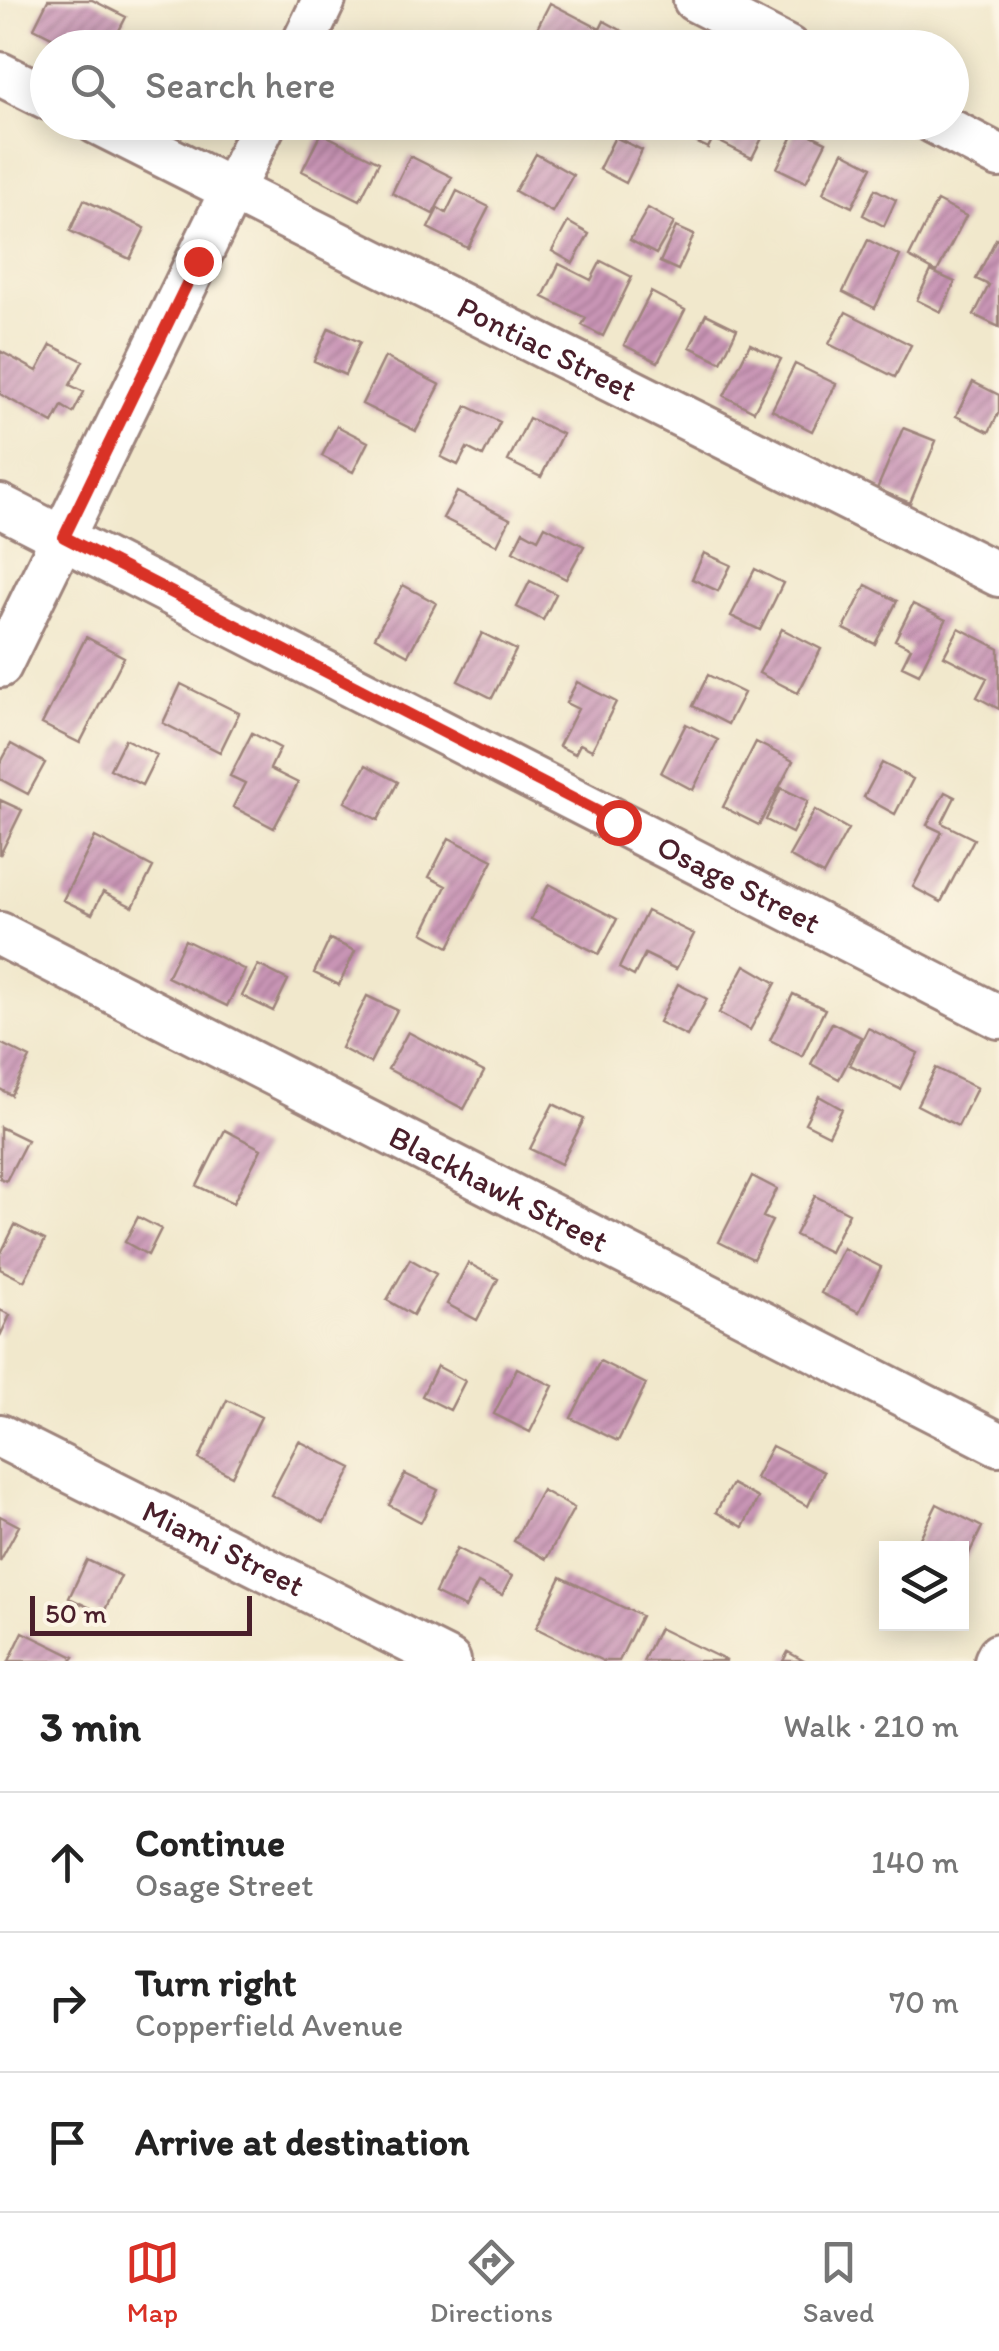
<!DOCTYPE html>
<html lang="en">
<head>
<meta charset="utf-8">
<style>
  :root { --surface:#fff; --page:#f6f6f6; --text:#222; --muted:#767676; --line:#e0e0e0; --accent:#d93025 }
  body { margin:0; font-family:Itim,sans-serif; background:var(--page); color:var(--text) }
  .controls { position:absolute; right:30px; bottom:30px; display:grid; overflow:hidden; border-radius:0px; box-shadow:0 5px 25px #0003 }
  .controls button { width:90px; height:90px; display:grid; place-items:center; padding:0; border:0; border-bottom:2px solid var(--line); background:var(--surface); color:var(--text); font:50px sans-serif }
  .scale { position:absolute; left:30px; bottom:25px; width:222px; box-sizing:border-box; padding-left:10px; border:5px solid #4a1f2b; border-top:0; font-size:28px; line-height:35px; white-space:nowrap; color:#4a1f2b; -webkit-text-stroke:8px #fcf5e5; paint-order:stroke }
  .stop { position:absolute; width:30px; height:30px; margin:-22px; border:8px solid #d93025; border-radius:50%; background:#fff }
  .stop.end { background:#d93025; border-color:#fff; box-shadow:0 2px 10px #0008 }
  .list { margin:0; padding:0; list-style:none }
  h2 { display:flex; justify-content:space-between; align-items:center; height:130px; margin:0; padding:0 40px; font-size:42px }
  h2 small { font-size:32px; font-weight:400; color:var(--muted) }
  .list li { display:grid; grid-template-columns:65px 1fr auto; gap:30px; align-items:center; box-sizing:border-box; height:140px; padding:0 40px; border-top:2px solid var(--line) }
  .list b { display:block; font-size:38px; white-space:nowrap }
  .list p { margin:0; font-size:32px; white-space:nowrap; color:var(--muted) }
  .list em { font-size:32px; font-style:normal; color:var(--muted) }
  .icon { flex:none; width:55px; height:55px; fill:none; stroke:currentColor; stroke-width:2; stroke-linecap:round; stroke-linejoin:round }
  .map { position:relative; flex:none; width:999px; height:1661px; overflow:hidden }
  .search { position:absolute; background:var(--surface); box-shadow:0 5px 25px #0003; left:30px; right:30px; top:30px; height:110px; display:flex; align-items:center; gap:25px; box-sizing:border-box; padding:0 35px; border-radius:55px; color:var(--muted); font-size:38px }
  .sheet { height:550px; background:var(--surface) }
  nav { display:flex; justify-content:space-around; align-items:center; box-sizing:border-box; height:140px; border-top:2px solid var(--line); background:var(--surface); font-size:28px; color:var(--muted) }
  nav a { display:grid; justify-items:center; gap:5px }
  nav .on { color:var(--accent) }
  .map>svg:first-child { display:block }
  .building { fill:url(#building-hatch) }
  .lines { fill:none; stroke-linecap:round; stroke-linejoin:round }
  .minor-casing { stroke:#9e847c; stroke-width:48 }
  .minor { stroke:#fff; stroke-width:42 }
  .route { stroke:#d93025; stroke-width:12 }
  .labels { text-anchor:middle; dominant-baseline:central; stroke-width:10; stroke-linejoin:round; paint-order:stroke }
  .street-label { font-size:32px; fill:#4a1f2b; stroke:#fcf5e5 }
</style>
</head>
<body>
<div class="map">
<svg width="999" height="1661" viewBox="0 0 999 1661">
  <defs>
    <pattern id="building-hatch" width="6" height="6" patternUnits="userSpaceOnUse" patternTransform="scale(2.5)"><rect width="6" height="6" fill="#c995b6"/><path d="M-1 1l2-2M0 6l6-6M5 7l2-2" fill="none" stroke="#a57994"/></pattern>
  </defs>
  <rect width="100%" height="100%" fill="#fcf5e5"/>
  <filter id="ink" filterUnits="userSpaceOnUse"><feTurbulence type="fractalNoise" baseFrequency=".01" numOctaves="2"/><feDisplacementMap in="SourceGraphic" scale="20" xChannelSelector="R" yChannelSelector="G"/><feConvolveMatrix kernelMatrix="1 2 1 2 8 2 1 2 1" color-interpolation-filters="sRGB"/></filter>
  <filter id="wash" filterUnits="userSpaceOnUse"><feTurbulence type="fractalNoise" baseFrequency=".0048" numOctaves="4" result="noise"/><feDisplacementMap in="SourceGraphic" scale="40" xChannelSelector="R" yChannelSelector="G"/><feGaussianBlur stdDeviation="2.25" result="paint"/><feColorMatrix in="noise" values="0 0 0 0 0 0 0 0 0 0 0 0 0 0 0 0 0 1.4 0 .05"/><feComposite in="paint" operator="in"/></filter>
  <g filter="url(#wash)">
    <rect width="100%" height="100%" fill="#f1e8cc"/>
    <g id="blocks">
      <path class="building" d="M48,0H92L126,17L110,48H105L80,35L73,48L34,28Z
        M550,3L600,29L604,21L637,39L633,48H527Z
        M685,122H721L708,148L679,134Z
        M730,122H770L752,158L720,142Z
        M797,128L826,142L806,182L777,168Z
        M321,133L379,162L360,200L302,171Z
        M615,137L642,150L626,183L599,169Z
        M843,152L872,167L852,207L823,193Z
        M536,154L573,175L552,212L515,191Z
        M410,156L452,177L433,214L392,193Z
        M875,189L896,200L884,226L863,215Z
        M457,191L489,207L468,248L428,228L438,208L446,213Z
        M84,200L145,228L130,259L70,231Z
        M937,201L966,216L937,272L909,257Z
        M648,208L674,223L656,254L630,240Z
        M568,222L589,234L573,263L552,251Z
        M676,227L694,235L678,270L660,262Z
        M996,239L999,241V327L974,315L989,285L976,279Z
        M868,240L900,256L875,308L843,292Z
        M601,261L632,277L603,336L582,325L586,318L543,297L559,264L591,280Z
        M931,271L955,282L941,312L917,300Z
        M651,292L685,310L658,362L624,345Z
        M846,312L911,345L895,377L829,344Z
        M706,314L737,329L721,362L690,347Z
        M329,328L360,342L345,375L314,361Z
        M750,344L781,359L754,411L724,396Z
        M51,345L83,361L70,385L84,392L73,413L62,406L53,423L0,394V351L37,371Z
        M385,357L440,385L416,431L362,404Z
        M795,364L836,384L812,431L772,410Z
        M973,382L999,395V412L989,432L956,416Z
        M467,406L500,422L483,456L467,448L458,465L441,457Z
        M529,418L562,434L541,477L508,461Z
        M337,426L368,442L353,472L322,456Z
        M903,428L936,441L910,503L877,489Z
        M457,492L510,519L497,545L443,518Z
        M545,526L584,546L566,579L513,551L523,531L538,539Z
        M704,553L731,565L718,591L692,579Z
        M755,569L783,583L760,630L731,616Z
        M530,581L556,594L543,620L517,607Z
        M403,585L436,603L408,655L375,637Z
        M866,585L897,601L875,644L844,629Z
        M913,604L946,620L919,674L902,666L911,648L895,640Z
        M959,628L999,649V709L977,697L987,678L944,656Z
        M782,629L821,649L798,693L759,673Z
        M482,633L516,650L492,698L458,681Z
        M86,637L124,657L80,743L42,724Z
        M708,675L744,693L728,724L693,706Z
        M577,682L616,702L592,750L580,744L575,754L559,746L578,709L566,703Z
        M181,684L239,713L220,752L163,723Z
        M686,724L718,740L693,790L661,773Z
        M252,733L280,748L270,769L298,783L274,828L233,807L245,783L230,776Z
        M125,739L157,755L142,785L110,769Z
        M756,742L793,761L759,825L723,807Z
        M11,744L45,763L28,794L0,779V764Z
        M882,763L913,779L895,814L864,797Z
        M366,765L398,782L378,820L345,802Z
        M781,788L808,801L792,833L766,820Z
        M945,792L955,797L942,823L974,839L941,902L913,887L942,832L927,825Z
        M0,800L22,810L0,855Z
        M815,810L848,829L823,875L789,856Z
        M95,837L153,867L133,907L103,892L92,914L63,900Z
        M449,838L493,860L449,947L423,933L446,886L429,877Z
        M549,884L617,919L599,954L531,919Z
        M647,911L694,934L676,969L645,954L634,976L619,968Z
        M330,939L355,951L339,985L314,973Z
        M185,940L245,970L227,1006L167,977Z
        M258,965L288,980L273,1011L242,996Z
        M745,965L776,983L750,1030L719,1013Z
        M678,984L707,999L687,1036L659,1022Z
        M793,994L825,1009L802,1056L770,1040Z
        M367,996L397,1010L370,1063L341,1048Z
        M832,1023L861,1037L839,1079L811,1064Z
        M868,1028L918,1053L900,1089L850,1065Z
        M408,1032L484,1072L464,1109L388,1069Z
        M0,1043L30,1058L11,1095L0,1089Z
        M936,1068L977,1088L958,1126L917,1105Z
        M819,1096L842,1109L829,1135L805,1123Z
        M553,1104L584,1119L561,1164L530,1149Z
        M0,1127L27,1140L6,1181L0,1178Z
        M225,1130L261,1149L233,1203L197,1186Z
        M752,1176L777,1189L763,1217L772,1221L753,1259L719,1242Z
        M815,1196L849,1213L830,1252L795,1235Z
        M138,1217L161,1229L148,1255L125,1242Z
        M15,1225L45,1240L24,1281L0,1269V1255Z
        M843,1248L881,1267L859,1312L821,1293Z
        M410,1259L436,1274L413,1315L387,1300Z
        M468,1263L498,1279L477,1320L447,1304Z
        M0,1310L10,1315L0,1336Z
        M600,1361L646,1384L618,1441L571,1418Z
        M437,1366L465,1381L450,1410L422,1396Z
        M517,1368L553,1386L530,1432L494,1414Z
        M227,1400L261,1417L232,1476L199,1459Z
        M299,1441L352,1468L324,1522L271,1495Z
        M772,1446L824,1472L808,1506L755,1478Z
        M405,1474L438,1490L421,1522L389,1505Z
        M732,1484L758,1498L743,1527L716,1512Z
        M542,1490L574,1508L546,1559L514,1541Z
        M937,1504L982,1527L962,1568V1548H915Z
        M0,1516L19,1526L0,1561Z
        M457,1548L512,1576L502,1595L478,1583L465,1608L435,1593Z
        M87,1560L121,1576L103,1614L69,1598Z
        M561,1577L641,1616L619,1661H603L536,1628Z
        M659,1628L727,1661H643Z
        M23,1632L74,1657L71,1661H9Z
        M788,1652L804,1661H783Z"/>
    </g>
  </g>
  <g filter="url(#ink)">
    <use href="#blocks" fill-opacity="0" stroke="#9e847c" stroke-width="2.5"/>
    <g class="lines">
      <g class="minor-casing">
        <g id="minor">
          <path d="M695,0L788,48"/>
          <path d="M301,48L324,0"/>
          <path d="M0,74L48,98"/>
          <path id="s1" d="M96,122L999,575"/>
          <path d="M934,122L999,156"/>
          <path id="s2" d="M0,506L999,1017"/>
          <path d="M0,666L265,122"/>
          <path id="s3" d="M0,934L999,1444"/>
          <path id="s4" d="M0,1436L449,1661"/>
          <path d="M996,1661L999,1655"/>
        </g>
      </g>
      <use href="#minor" class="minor"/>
    </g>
  </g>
  <g class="lines" filter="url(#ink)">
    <path class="route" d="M198,261L64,537L618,822"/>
  </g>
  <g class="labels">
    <g class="street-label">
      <text stroke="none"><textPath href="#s1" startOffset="505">Pontiac Street</textPath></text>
      <text stroke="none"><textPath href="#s2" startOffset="830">Osage Street</textPath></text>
      <text stroke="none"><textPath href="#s3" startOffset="560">Blackhawk Street</textPath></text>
      <text stroke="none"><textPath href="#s4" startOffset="250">Miami Street</textPath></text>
    </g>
  </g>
</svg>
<div class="controls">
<button><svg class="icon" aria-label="layers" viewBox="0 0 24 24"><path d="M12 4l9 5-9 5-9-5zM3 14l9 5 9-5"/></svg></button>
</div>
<div class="scale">50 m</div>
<div class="stop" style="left:618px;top:822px"></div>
<div class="stop end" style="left:198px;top:261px"></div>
<div class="search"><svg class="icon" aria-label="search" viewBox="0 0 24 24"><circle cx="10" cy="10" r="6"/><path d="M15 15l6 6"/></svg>Search here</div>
</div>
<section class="sheet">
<h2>3 min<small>Walk · 210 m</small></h2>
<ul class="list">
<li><svg class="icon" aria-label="ahead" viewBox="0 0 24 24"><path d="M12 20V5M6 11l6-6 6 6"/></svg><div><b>Continue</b><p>Osage Street</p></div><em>140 m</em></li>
<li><svg class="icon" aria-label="right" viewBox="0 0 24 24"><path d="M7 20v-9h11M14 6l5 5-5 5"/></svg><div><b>Turn right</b><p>Copperfield Avenue</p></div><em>70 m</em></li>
<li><svg class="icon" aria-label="arrive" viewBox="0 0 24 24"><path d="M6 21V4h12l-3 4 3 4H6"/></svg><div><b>Arrive at destination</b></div></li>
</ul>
</section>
<nav>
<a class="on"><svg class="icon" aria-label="map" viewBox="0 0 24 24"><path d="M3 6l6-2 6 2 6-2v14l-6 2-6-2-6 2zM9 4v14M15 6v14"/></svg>Map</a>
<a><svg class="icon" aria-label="directions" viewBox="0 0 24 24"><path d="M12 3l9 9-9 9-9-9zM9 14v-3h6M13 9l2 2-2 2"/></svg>Directions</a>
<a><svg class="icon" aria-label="saved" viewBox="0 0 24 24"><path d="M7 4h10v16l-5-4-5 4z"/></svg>Saved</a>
</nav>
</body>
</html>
